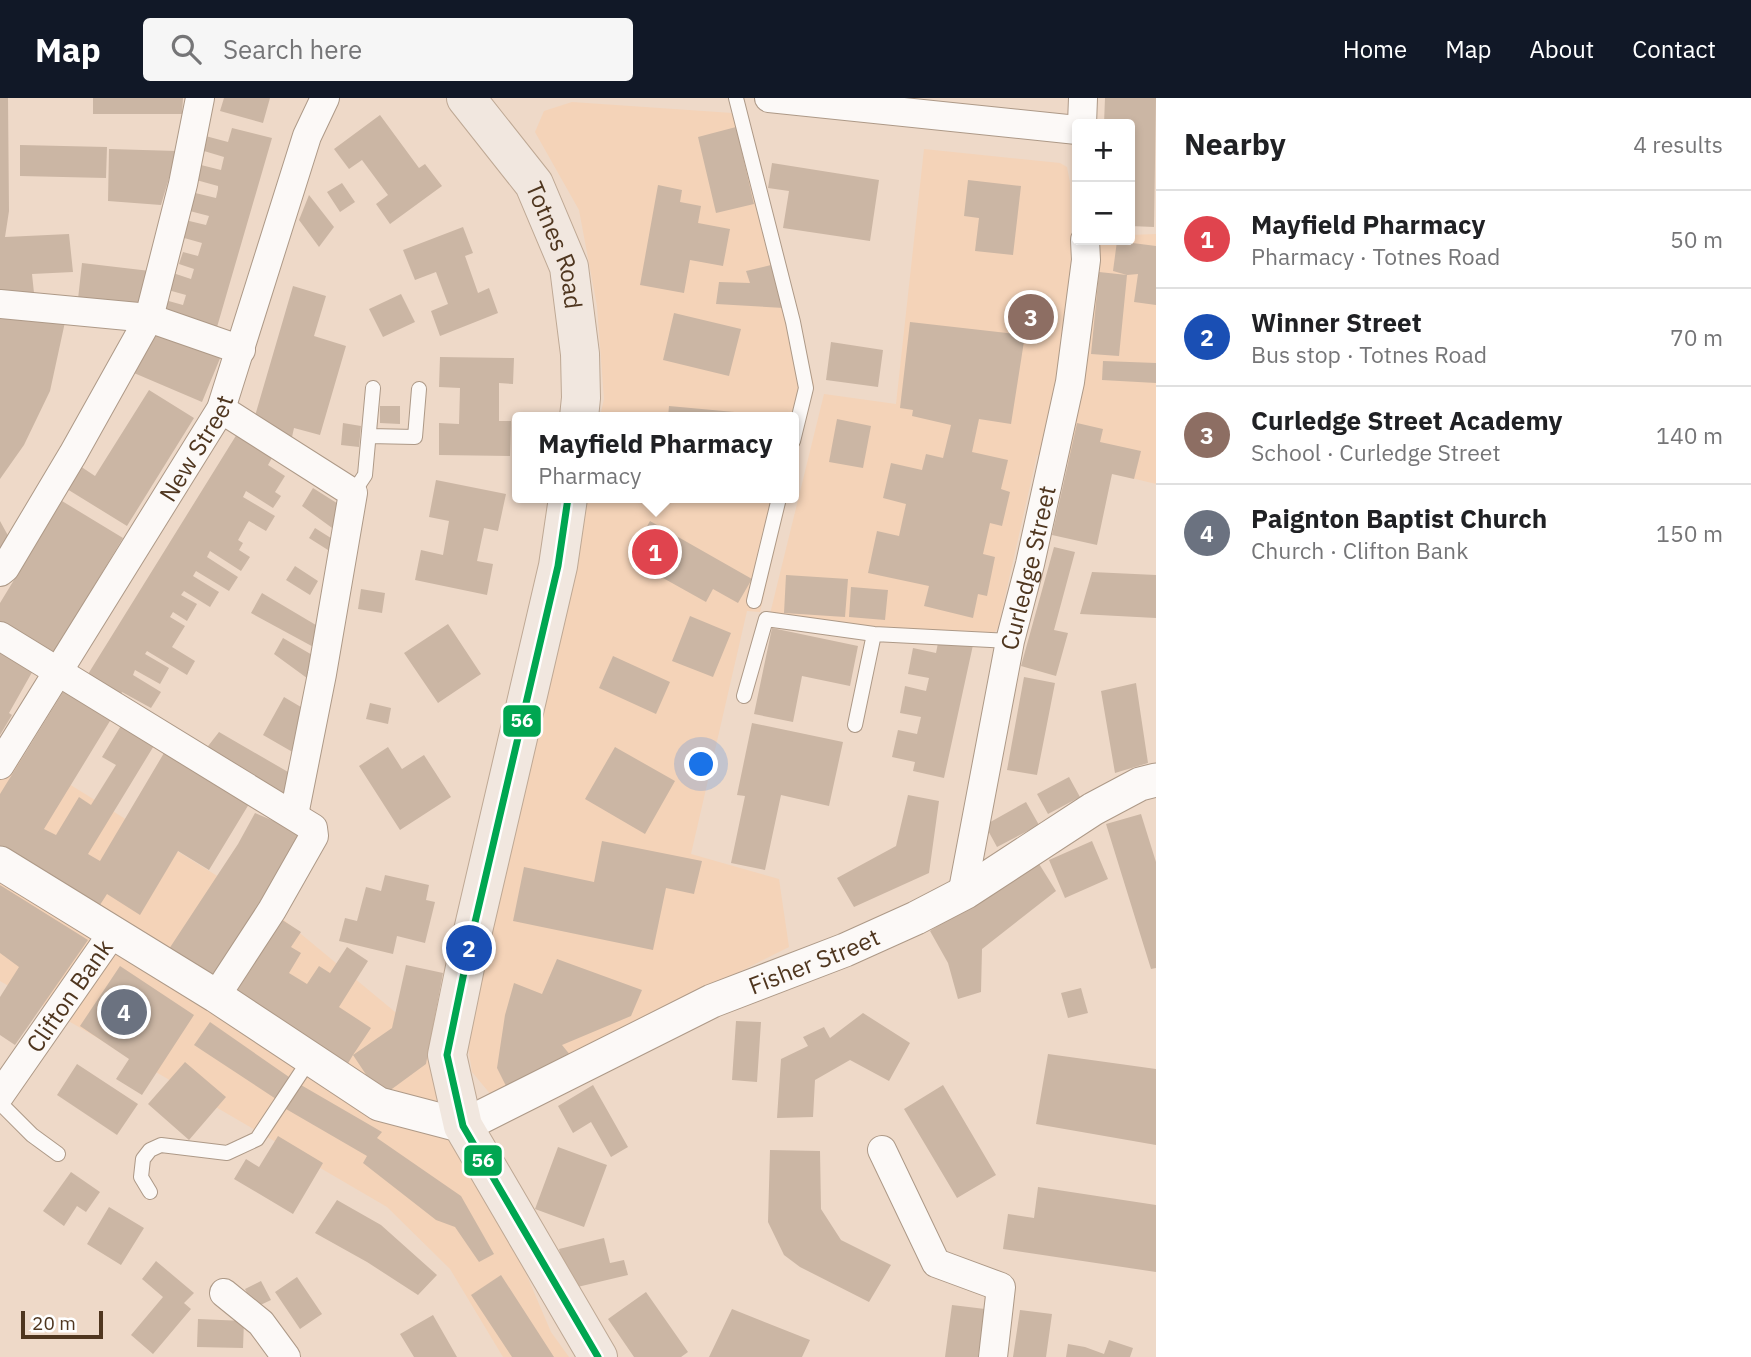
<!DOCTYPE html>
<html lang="en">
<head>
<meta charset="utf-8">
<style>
  :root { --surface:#fff; --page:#f6f6f6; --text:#202124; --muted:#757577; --line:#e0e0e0; --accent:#111827 }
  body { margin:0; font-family:"IBM Plex Sans",sans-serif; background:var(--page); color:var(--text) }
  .controls { position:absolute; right:21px; top:21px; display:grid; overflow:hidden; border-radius:7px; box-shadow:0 4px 10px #0003 }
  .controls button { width:63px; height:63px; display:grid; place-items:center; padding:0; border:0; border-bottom:2px solid var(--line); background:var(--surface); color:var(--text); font:35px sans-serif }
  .scale { position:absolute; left:21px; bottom:18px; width:82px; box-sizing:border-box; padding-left:7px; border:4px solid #4f361f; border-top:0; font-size:19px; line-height:24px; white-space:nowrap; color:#4f361f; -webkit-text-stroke:5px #fff; paint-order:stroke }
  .you { position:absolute; left:702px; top:667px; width:24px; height:24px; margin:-18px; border:5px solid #fff; border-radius:50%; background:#1a73e8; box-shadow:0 0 0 10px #1a73e833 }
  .badge { display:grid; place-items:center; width:46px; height:46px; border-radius:50%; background:var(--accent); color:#fff; font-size:23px; font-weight:700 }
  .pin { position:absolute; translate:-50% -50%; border:4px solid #fff; box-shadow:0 2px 7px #0006 }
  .popup { position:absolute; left:512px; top:314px; width:287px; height:91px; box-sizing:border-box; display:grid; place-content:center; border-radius:7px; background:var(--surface); filter:drop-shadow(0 2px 5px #0005); font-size:23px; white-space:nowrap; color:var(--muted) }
  .popup b { font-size:26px; color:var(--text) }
  .popup::after { content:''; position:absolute; left:50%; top:100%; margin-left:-14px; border:14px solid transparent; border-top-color:var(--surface) }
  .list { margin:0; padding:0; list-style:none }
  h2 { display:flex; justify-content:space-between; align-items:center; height:91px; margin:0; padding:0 28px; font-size:30px }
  h2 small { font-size:23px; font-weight:400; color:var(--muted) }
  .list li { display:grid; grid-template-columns:46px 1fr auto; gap:21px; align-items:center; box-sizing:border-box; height:98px; padding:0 28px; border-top:2px solid var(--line) }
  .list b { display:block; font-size:26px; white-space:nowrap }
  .list p { margin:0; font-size:23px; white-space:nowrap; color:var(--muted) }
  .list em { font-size:23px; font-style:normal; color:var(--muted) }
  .icon { flex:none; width:38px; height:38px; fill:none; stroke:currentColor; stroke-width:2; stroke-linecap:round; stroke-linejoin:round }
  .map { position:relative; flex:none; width:1156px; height:1259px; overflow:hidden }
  header { display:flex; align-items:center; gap:42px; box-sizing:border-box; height:98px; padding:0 35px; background:var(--accent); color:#fff }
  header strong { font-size:33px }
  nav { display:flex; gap:38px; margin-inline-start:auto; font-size:24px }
  .search { width:490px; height:63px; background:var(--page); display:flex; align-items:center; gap:18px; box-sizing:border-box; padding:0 24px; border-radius:7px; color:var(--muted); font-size:26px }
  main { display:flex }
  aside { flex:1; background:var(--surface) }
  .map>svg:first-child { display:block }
  .built { fill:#f4d3b8; fill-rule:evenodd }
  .building { fill:#cbb6a4 }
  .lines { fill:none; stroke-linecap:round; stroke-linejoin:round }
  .service-casing { stroke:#ad9987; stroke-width:16 }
  .minor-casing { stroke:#ad9987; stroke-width:30 }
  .tertiary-casing { stroke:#ad9987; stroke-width:35 }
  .primary-casing { stroke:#bea894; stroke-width:40 }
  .service { stroke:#fcf9f7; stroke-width:14 }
  .minor { stroke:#fcf9f7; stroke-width:28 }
  .tertiary { stroke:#fcf9f7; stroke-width:33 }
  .primary { stroke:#f1e7df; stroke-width:38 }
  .bus-1-casing { stroke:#fff; stroke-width:12 }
  .bus-1 { stroke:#00a651; stroke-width:7 }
  .labels { text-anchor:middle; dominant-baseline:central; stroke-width:6; stroke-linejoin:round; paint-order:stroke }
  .street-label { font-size:24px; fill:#4f361f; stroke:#fff }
  .line-badge { stroke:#fff; stroke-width:2.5 }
  .badge-label { font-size:19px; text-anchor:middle; font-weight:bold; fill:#fff }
</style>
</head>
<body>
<header>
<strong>Map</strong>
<div class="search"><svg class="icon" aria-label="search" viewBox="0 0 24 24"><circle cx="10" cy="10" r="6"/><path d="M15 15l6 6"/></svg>Search here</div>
<nav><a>Home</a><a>Map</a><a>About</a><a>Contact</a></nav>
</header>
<main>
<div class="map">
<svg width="1156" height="1259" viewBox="0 0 1156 1259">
  <rect width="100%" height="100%" fill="#eed9c8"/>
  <path class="built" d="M572,4L747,16L814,286L793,372V319H600L604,301L597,208L579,112L535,34L544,13Z
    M924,51L1060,65L1067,69L1070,85L1071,138H1077V142H1130V137L1156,136V386L1037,357L998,530L993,536L982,537L769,520L824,296L896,306Z
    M584,400H787L760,514L747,513L691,756L779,781L789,849L492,998L472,974L468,949Z
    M0,646L11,650L272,812L447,957L463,1028L551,1234L569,1259H503L450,1171L387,1109L0,883ZM224,902L459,1026L379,1006Z"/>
  <path class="building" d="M0,0H8L9,113L5,139L69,136L73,174L32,176L34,195L0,194Z
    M93,0H183L182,16H93Z
    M224,0H270L263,25L220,13Z
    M1105,0H1156L1154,129L1130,128V26H1104Z
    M380,17L419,70L425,66L442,88L390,126L376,106L388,97L362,62L349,71L334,51Z
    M736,29L754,106L716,115L698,39Z
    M232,30L272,40L215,236L160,220L165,202L183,207L186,197L168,192L173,175L191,181L194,171L179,166L183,154L198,158L202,145L177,138L181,121L206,127L209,118L182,111L187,93L216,100L218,91V88L189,80L193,65L221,72L224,59L194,50L198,36L228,44Z
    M20,47L107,49L106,80L20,78Z
    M109,51L177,53L161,107L108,103Z
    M772,65L879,82L870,143L783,130L789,93L768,90Z
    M968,82L1021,88L1013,157L975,153L979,120L964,118Z
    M342,85L355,104L340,114L327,94Z
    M658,87L682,92L680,104L701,108L698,125L730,131L723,168L690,162L684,195L640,187Z
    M309,97L334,129L319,149L299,122Z
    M463,129L473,155L465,158L478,195L489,190L498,215L440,238L431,213L448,206L436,174L415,182L403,152Z
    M1117,143L1156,148V207L1134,204L1138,176L1127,177L1113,173Z
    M82,165L150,173L140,209L78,201Z
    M775,166L784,210L716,206L719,184L750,185L746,173Z
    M1099,174L1127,177L1119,258L1091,256Z
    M293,188L326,198L314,238L346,248L320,337L294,330L292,339L252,328Z
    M401,196L415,224L383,239L369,211Z
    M674,215L741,231L729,278L663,262Z
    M0,217L65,224L50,293L24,347L0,381Z
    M910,224L1025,237L1011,326L979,321L972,354L1008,362L1001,391L1010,394L1002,428L990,425L983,456L995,459L987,498L978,496L973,520L924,508L929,488L868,475L877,433L899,438L906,406L883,400L891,365L922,372L926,356L943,360L951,327L912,318L913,312L900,310Z
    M152,230L221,258L202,304L134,275Z
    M831,244L883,252L878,289L826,282Z
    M440,259L514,260L513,286L499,285V323H511L510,358L439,357V325L459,326L460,290L439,289Z
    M1103,263L1156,265V285L1102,282Z
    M149,292L194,320L127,428L67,391L80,368L95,378Z
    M380,308H400V326L380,325Z
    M669,308L756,316V319H668Z
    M837,321L871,328L863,370L829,364Z
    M343,325L361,328L359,349L341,347Z
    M1077,325L1103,331L1100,344L1141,353L1134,381L1112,376L1097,447L1052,437Z
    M237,336L273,358L268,367L285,378L275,394L281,398L273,410L246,393L243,399L275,418L266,433L249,423L247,426L238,442L243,445L239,452L250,459L241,473L210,453L207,459L238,479L229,493L196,473L193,478L219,494L210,509L184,493L181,497L197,506L187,523L173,514L170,519L185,528L172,549L195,563L187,577L147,553L145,556L169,570L160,586L135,572L133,577L161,594L151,610L122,594L118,601L85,581Z
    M436,382L506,396L498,433L484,430L477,463L493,466L487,497L415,482L421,452L443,457L449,423L429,419Z
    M313,390L343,409L339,435L302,408Z
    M62,403L123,440L53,556L0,524V505Z
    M0,423L11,443L0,456Z
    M650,423L752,481L738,505L713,491L706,504L629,461Z
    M315,430L334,442L328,452L309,440Z
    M1054,449L1075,454L1054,532L1068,535L1056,578L1021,568Z
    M295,468L318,483L310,497L286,482Z
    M1092,474L1156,477V520L1080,516Z
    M786,477L848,481L845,519L784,515Z
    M851,489L888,492L885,522L849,519Z
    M361,491L385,495L382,515L358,511Z
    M262,495L326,533L319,552L251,515Z
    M690,518L731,535L713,579L672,563Z
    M448,526L481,576L438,605L404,555Z
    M772,530L858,548L850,588L802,578L793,624L754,616Z
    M283,540L314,558L311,583L274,556Z
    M939,540L973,547L944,680L913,673L915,664L892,659L898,632L917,636L921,619L900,615L905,588L926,593L929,580L908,576L913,550L936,555Z
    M0,549L35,569L9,615L12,617L0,637Z
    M613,558L670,584L656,616L599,590Z
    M1024,579L1055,585L1037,677L1007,672Z
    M1136,585L1148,665L1115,675L1101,593Z
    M66,589L113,618L44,731L56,737L79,699L91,707L116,667L102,659L122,626L155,646L88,756L100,763L164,655L249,706L209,772L178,753L140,817L107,796L98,810L0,753V696Z
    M284,599L306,612L296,656L263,637Z
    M370,605L391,610L388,626L366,621Z
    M752,625L843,644L829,708L781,697L765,772L731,765L745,698L737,697Z
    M219,634L295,678L286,702L205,652Z
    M388,649L402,671L424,657L451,699L400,732L359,668Z
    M615,649L675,683L645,736L585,701Z
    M1069,679L1080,699L1048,716L1037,696Z
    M908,697L939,703L929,775L854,809L837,780L896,748Z
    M1026,704L1039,727L997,749L985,727Z
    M255,715L302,735L219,884L167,854L238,746Z
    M1141,716L1156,764V870L1151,871L1106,726Z
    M602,743L702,763L694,796L666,790L653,852L513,823L524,769L594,784Z
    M1092,743L1108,781L1065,800L1049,762Z
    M1036,761L1056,793L982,851L981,894L958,901L948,865L930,833Z
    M385,777L429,787L426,802L435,804L425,845L397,838L393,856L339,843L345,820L357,823L366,789L381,793Z
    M0,787L88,842L15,947L0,937V899L19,869L0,855Z
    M273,816L301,834L291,849L301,855L289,875L307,886L319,868L330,875L347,849L368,863L339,909L371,930L353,957L392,930L406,867L443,875L426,966L381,999L353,957L347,967L226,890Z
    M557,861L642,892L631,918L562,947L571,958L506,988L497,970L505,917L514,885L542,896Z
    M120,868L194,917L142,997L116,981L129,961L80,928Z
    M1081,890L1088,915L1068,920L1061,895Z
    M863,915L910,945L889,983L850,962L815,982L813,1019L777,1020L781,961L808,948L803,939L824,929L830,940Z
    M736,923L761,924L757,984L732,982Z
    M210,924L289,979L276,1001L194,947Z
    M1048,956L1156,971V1047L1036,1026Z
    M185,964L226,999L189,1042L148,1006Z
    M77,966L138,1006L117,1037L57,997Z
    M301,987L382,1034L377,1040L461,1098L494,1156L479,1164L455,1129L436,1122L363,1065L367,1058L286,1011Z
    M593,987L628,1049L611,1059L591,1024L573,1035L558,1008Z
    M943,987L996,1077L957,1100L904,1011Z
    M278,1038L323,1065L293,1116L234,1081L246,1061L259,1069Z
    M558,1049L607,1067L584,1129L535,1111Z
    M770,1052L820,1053L821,1111L841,1142L891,1167L869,1204L800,1169L784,1157L768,1124Z
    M71,1074L100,1094L86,1114L77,1108L64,1128L43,1113Z
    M1038,1089L1156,1107V1174L1003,1151L1008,1116L1034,1120Z
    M337,1102L381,1127L437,1177L418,1197L367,1164L315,1135Z
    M109,1109L144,1130L121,1167L87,1146Z
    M604,1140L610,1165L624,1162L628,1177L569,1191L559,1151Z
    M156,1163L194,1195L184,1205L191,1211L153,1256L131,1237L163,1199L142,1181Z
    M501,1177L554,1259H512L471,1197Z
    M297,1179L322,1216L300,1231L275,1194Z
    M261,1183L271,1202L254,1210L245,1191Z
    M646,1194L688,1254L681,1259H634L608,1221Z
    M952,1207L985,1211L978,1259H945Z
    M732,1211L810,1242L802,1259H709Z
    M1020,1212L1052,1216L1046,1259H1013Z
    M433,1217L457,1259H414L400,1236Z
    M198,1221L244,1223L243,1250L197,1249Z
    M1109,1242L1133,1250L1130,1259H1066L1068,1246L1085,1249L1104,1256Z"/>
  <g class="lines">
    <g class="service-casing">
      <path id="service" d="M736,0L793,224L806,290L793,343
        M369,338L415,339L419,291
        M353,395L365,377L373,290
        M754,503L779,400
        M744,598L766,521L874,536L1010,543
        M855,627L874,536
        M0,1005L32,1037L58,1056
        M150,1094L141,1079L143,1061L150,1052L161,1047L227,1055L257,1041L310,961"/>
    </g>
    <g class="minor-casing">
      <g id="minor">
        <path d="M769,0L1077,32"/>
        <path d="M1082,26L1083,0"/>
        <path d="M0,206L149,220L241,252"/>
        <path d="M221,311L353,395L322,576L294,717"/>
        <path d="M0,474L5,470L73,356L149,220L183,86L200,0"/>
        <path d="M0,538L313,730L314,738L272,812L216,898"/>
        <path id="s1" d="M0,667L221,311L307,38L325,0"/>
        <path id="s2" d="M962,797L1010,543L1030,466L1070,284L1086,162L1085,142"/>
        <path id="s3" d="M0,997L114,833"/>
        <path d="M882,1052L936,1165L1001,1189L993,1259"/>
        <path d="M224,1195L261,1225L286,1259"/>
      </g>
    </g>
    <g class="tertiary-casing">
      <g id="tertiary">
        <path id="s4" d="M0,765L216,898L379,1006L463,1028L712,903L845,852L916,820L966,794L1093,711L1140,686L1156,682"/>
      </g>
    </g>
    <g class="primary-casing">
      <g id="primary">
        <path id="s5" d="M466,0L534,86L569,169L580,256L581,300L579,319"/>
        <path d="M568,400L558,468L469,850L447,957L463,1028L598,1259"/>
      </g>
    </g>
    <use href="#service" class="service"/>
    <use href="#minor" class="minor"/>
    <use href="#tertiary" class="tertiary"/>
    <use href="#primary" class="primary"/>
    <g class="bus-1-casing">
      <path id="bus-1" d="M568,400L558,468L469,850L447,957L463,1028L598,1259"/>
    </g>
    <use href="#bus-1" class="bus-1"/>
  </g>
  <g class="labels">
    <g class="street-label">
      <text stroke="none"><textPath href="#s5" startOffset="175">Totnes Road</textPath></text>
      <text stroke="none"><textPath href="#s1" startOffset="373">New Street</textPath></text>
      <text stroke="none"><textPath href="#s2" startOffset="334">Curledge Street</textPath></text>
      <text stroke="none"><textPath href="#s4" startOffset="924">Fisher Street</textPath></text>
      <text stroke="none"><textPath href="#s3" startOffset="121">Clifton Bank</textPath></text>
    </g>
  </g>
  <g class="line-badge">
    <rect x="502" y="606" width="40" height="34" rx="7" fill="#00a651"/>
    <rect x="463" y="1046" width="40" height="33" rx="7" fill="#00a651"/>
  </g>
  <g class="badge-label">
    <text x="522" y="629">56</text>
    <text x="483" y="1069">56</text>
  </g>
</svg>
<div class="controls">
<button>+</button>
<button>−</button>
</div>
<div class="scale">20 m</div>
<div class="you"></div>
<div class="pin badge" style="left:655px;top:454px;background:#e0444e">1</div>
<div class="popup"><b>Mayfield Pharmacy</b>Pharmacy</div>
<div class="pin badge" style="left:469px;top:850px;background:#1a4fb4">2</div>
<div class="pin badge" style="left:1031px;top:219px;background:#8d6e63">3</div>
<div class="pin badge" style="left:124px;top:914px;background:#6b7280">4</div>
</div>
<aside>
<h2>Nearby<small>4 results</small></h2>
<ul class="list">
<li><span class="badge" style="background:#e0444e">1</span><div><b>Mayfield Pharmacy</b><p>Pharmacy · Totnes Road</p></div><em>50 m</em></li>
<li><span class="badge" style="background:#1a4fb4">2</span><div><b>Winner Street</b><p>Bus stop · Totnes Road</p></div><em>70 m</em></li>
<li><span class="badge" style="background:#8d6e63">3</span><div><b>Curledge Street Academy</b><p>School · Curledge Street</p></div><em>140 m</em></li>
<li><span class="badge" style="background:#6b7280">4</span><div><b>Paignton Baptist Church</b><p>Church · Clifton Bank</p></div><em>150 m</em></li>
</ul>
</aside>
</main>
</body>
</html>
